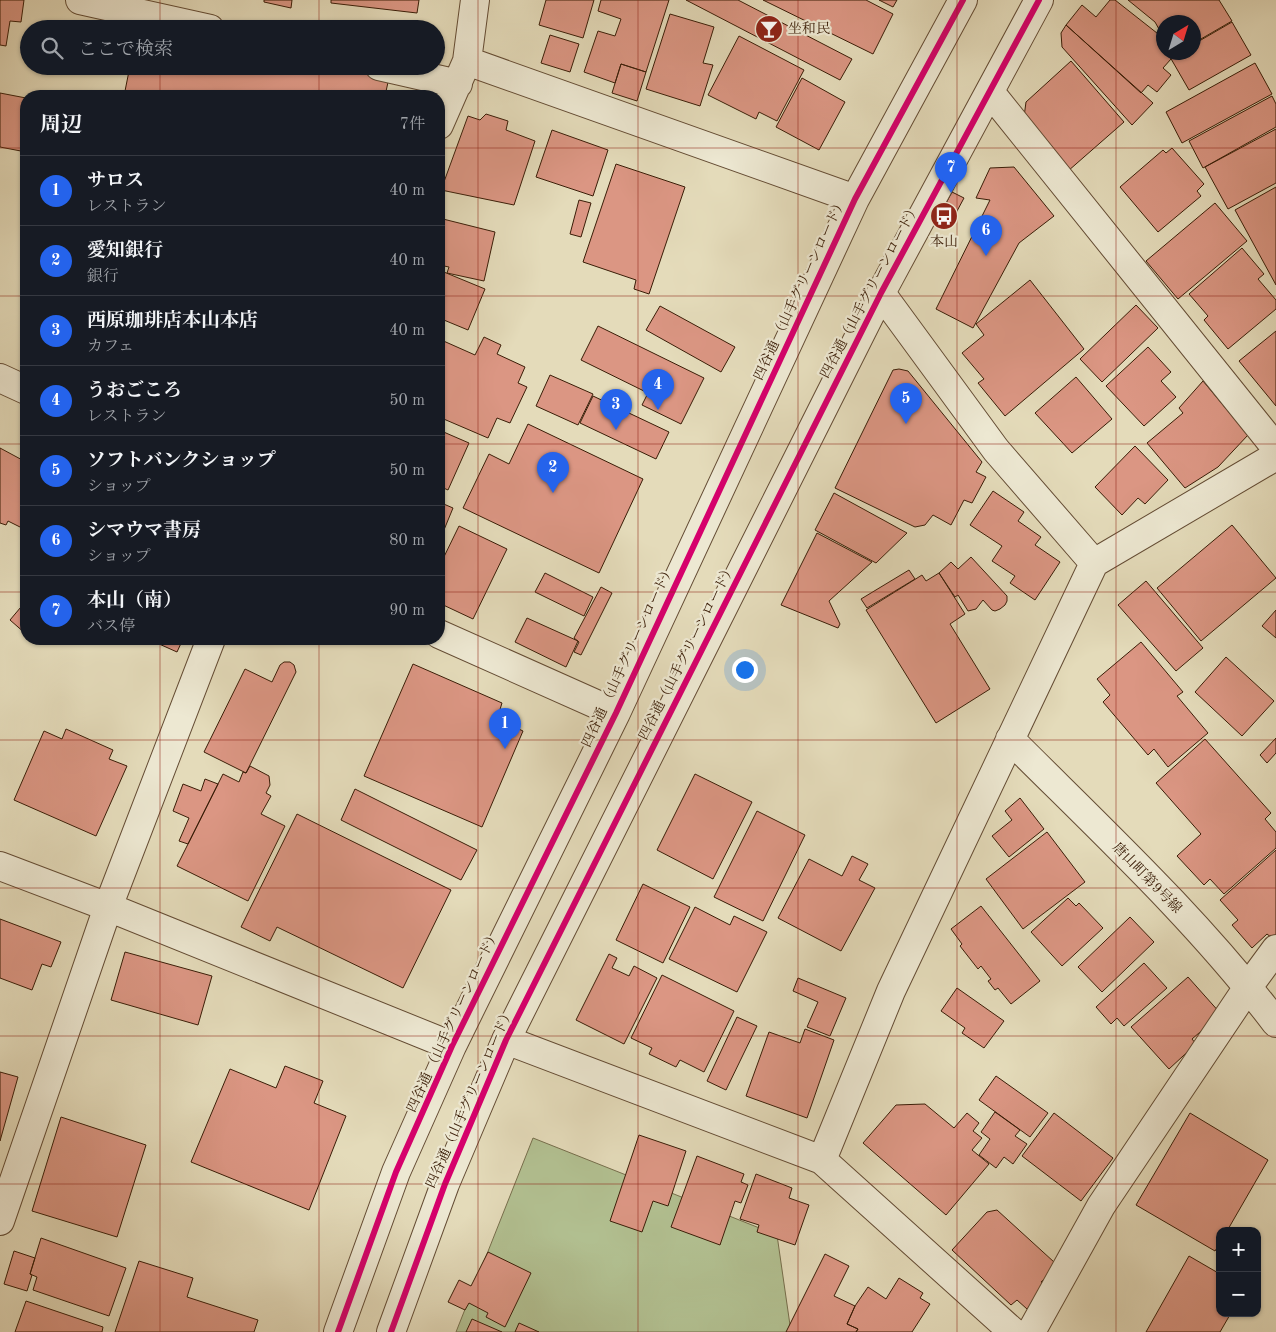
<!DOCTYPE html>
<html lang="ja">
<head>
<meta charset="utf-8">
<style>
  :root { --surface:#171b24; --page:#20242c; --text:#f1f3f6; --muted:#9ea1a6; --line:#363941; --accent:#2563eb }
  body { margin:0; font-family:"Old Standard TT","Noto Serif JP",serif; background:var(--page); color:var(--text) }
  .controls { position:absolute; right:15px; bottom:15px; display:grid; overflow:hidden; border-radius:10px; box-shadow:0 1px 4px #0004 }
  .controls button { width:45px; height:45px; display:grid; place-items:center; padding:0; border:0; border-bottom:1px solid var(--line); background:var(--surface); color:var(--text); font:25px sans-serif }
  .compass { position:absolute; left:1156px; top:15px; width:45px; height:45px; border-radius:50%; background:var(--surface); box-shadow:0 1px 4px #0004; rotate:38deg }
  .you { position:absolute; left:744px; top:669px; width:18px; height:18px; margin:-12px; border:4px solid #fff; border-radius:50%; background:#1a73e8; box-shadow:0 0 0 8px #1a73e833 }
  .badge { display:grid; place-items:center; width:32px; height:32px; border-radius:50%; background:var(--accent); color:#fff; font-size:16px; font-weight:700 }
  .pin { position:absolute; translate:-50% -41px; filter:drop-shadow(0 1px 2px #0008) }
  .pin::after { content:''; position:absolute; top:26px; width:18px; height:15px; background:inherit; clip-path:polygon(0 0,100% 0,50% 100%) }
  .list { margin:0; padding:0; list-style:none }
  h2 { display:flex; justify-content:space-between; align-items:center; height:65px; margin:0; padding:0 20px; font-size:21px }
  h2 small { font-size:16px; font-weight:400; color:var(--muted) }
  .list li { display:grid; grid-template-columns:32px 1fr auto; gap:15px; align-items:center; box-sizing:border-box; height:70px; padding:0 20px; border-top:1px solid var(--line) }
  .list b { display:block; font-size:19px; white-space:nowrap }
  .list p { margin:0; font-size:16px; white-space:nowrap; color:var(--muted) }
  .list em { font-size:16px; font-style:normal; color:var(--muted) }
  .icon { flex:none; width:28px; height:28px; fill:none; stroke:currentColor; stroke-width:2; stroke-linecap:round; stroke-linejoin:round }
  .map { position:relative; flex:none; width:1276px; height:1332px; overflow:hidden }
  .search { position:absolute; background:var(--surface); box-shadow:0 1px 4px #0004; left:20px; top:20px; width:425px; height:55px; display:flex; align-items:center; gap:12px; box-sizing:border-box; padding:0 18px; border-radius:28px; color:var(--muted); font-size:19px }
  .panel { position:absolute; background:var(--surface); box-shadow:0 1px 4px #0004; left:20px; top:90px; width:425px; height:555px; border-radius:20px }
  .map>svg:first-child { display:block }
  .green { fill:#b2c091; stroke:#766e4c }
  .building { fill:#db9683; stroke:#3a1d07 }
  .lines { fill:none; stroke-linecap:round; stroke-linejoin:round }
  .minor-casing { stroke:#644c34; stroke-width:30 }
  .minor { stroke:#ede8d2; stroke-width:28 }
  .cycleway-casing { stroke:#ede8d2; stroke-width:9 }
  .cycleway { stroke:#d6006c; stroke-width:6 }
  .grid { fill:none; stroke:#8f2418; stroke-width:1; stroke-opacity:0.55 }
  .labels { text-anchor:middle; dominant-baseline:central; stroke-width:4.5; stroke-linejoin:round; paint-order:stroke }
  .poi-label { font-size:14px; fill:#3a1d07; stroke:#ede8d2; text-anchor:start }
  .street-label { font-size:14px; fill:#3a1d07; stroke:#ede8d2 }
</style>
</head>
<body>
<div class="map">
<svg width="1276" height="1332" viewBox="0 0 1276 1332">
  <rect width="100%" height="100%" fill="#e4dbba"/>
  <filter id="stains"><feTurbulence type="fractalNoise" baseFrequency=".004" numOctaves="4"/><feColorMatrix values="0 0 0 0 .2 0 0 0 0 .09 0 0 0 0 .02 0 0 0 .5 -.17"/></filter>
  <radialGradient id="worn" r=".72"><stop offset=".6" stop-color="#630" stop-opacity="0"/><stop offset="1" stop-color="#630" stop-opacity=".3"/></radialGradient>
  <path class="green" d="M533,1138L777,1235L791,1332H456Z"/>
  <path class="building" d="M0,0H24L21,22L10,21L6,46L0,45Z
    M264,0H292L291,8L264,2Z
    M331,0H419L417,13L331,3Z
    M546,0H594L583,38L539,25Z
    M601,0H669L646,72L621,64L615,83L584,72L598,31L615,36L621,19L598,11Z
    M686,0H738L852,59L840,80Z
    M763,0H866L893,14L873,54Z
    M879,0H897L893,7Z
    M1110,0H1115L1162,37L1164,52H1168L1171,59L1163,68L1171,75L1157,92L1148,85L1141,93L1066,25L1082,5L1096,17Z
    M1128,0H1219L1232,21L1194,43V22H1164V38L1155,22Z
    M670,14L714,27L703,63L713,65L700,106L646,89Z
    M1232,22L1251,55L1189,90L1170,57L1179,52H1194V44Z
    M1066,25L1153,103L1132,125L1062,47L1061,33Z
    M550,35L579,44L570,72L541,63Z
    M739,36L804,70L777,121L759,112L756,119L708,95Z
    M1071,61L1124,122L1068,171L1024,117L1026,102Z
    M1255,63L1272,94L1182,143L1166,112Z
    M621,64L646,72L637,101L612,93Z
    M130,66H361L390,73L385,96H124Z
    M802,78L845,102L819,150L776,127Z
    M0,93L26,98V152L0,147Z
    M1272,96L1276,104V127L1203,168L1189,141Z
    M486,114L508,121L506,130L535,141L514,205L441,190L468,116L480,120Z
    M1276,129V183L1228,209L1205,167Z
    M552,130L608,150L593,196L536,177Z
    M1172,148L1204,184L1197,191L1201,196L1158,232L1120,187L1163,150L1166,153Z
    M616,164L685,187L649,294L634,289L636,280L583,262Z
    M1014,167L1054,216L1019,243L973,328L936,309L990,200L976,198L990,168Z
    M1276,187V285L1235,210Z
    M952,192L964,198L949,226L937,220Z
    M579,200L591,203L581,237L570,234Z
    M1215,203L1247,241L1178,299L1146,261Z
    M439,218L495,232L484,281L447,273L449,267L439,265Z
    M1242,248L1264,274L1258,279L1276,300V309L1228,349L1204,320L1208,316L1189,294Z
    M439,270L485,289L468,330L439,318Z
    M1030,280L1084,349L1005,416L978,383L984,379L962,353L984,335L976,324Z
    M1136,305L1158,328L1102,382L1080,359Z
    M660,306L735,347L721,372L646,330Z
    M598,326L704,378L681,424L642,405L648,393L581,360Z
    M1276,331V406L1239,361Z
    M484,337L501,345L497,354L525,367L518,383L527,387L510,423L497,418L488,438L439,417V339L475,355Z
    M1148,347L1171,372L1161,381L1176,397L1144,426L1106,386Z
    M899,369L908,371L982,462L976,472L986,477L972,503L964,500L951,525L933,515L925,525L915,527L835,488L893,370Z
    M550,375L593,394L578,425L536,406Z
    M1076,377L1112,419L1072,453L1035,413Z
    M1203,381L1248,435L1218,467L1185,488L1147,443L1183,413L1179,408Z
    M593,396L669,432L656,459L580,423Z
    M528,424L643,479L599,573L463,508L489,454L509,464Z
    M439,430L469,443L448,490L439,486Z
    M1135,446L1168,480L1145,504L1138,498L1122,515L1095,487Z
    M0,448L26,462V530L8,521L6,525L0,523Z
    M993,491L1024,512L1018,521L1041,537L1035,545L1060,562L1035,600L1010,583L1015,576L992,561L1002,546L970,525Z
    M834,493L907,533L876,563L815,530Z
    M439,502L453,508L439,542Z
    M1232,525L1276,578L1201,641L1157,588Z
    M459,526L507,549L473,619L439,603V567Z
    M817,533L872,562L829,601L840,624L838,628L781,605Z
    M971,557L1007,596V601L1005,605L1000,609L995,611L992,610L983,600L976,609L968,611L958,595L955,597L939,573L951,562L958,569Z
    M909,570L915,579L867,608L861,599Z
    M545,573L593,597L584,616L535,592Z
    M939,573L965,614L950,624L990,689L936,723L866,610L922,575L926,581Z
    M1146,581L1203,648L1176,671L1118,605Z
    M601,587L612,593L581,655L574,652L579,642L574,638Z
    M26,601V634L10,620Z
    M1276,610V638L1262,626Z
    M527,618L578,641L566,667L515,642Z
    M148,639H183L177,652Z
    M1141,642L1183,692L1177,696L1208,733L1168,767L1154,749L1148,755L1103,702L1110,695L1097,679Z
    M1226,657L1274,701L1242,736L1195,692Z
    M284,662H290L294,665L296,672L246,773L204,752L245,669L272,682L280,665Z
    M413,664L502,703L497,719L523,731L482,827L364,776Z
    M66,729L113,750L109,759L127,766L96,836L14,800L44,731L62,739Z
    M1276,738V753L1267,763L1260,755Z
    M1205,739L1271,813L1265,819L1276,832V848L1224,894L1210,879L1204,885L1177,856L1201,834L1156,783Z
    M250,766L269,776L270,785L266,793L271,796L261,814L285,826L248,901L177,866L223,774L239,782L243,772L246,773Z
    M695,774L752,802L713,879L657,850Z
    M205,779L218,784L188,844L179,841L189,818L173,811L183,784L201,791Z
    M355,789L477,850L461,880L341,820Z
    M1020,798L1044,829L1009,857L992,836L1012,820L1005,811Z
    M757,811L805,835L763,921L714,897Z
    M297,814L451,890L403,988L277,927L270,941L241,927Z
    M1047,832L1085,882L1023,929L986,879Z
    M1276,850V935L1272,938L1267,934L1252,948L1232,925L1238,920L1220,900Z
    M852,856L868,864L859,880L875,888L841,951L778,918L809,859L842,876Z
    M643,884L690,907L663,963L616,940Z
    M1068,898L1076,906L1079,903L1103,928L1062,966L1031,932Z
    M981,906L1040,981L1011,1004L998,988L995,990L988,981L991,979L981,966L978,969L960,946L962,944L951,929Z
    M695,907L730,925L734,916L767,932L737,992L669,959Z
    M1130,917L1154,942L1102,992L1078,967Z
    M0,919L61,942L51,967L42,964L32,990L0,978Z
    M125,952L212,976L198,1025L111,1000Z
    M609,954L617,958L612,968L629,976L634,966L657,978L624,1044L576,1020Z
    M1144,963L1167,988L1124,1026L1117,1018L1111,1024L1096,1007Z
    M662,975L734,1011L704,1072L680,1060L676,1067L649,1054L652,1048L631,1038Z
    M1188,977L1221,1014L1192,1039L1196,1044L1169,1069L1131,1027Z
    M798,978L846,998L830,1036L807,1027L818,1002L793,991Z
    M957,988L1004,1021L984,1048L962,1033L965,1028L941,1011Z
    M737,1017L757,1026L726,1090L707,1081Z
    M805,1029L834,1040L807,1118L746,1096L769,1032L800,1043Z
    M285,1066L323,1081L314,1103L346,1116L309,1210L191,1162L230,1069L276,1088Z
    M0,1072L18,1077L0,1141Z
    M996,1076L1048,1113L1030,1137L979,1100Z
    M925,1104L954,1128L967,1113L979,1123L973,1131L982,1138L972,1150L989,1164L946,1215L863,1143L896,1105Z
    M995,1112L1020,1130L1015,1136L1027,1144L1013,1164L1004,1157L996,1168L979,1155L990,1139L981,1132Z
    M1054,1113L1113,1158L1081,1201L1022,1156Z
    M1190,1113L1268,1160L1227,1231H1220V1243L1215,1251L1136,1205Z
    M61,1117L146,1145L117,1237L32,1211Z
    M639,1135L686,1151L668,1206L653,1201L642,1232L610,1221Z
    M697,1156L744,1174L741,1182L748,1185L741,1203L735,1201L720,1245L671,1227Z
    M756,1174L792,1188L789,1198L809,1205L795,1245L757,1232L759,1225L740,1219Z
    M997,1210L1054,1262L1050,1273L1041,1282L1047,1287L1027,1309L1017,1300L1011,1305L952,1250L987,1212Z
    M41,1238L126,1268L109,1316L33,1290L37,1277L30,1274Z
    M14,1251L35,1258L30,1274L32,1275L27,1291L4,1284Z
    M488,1252L531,1273L505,1327L486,1317L488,1313L469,1303L465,1310L448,1302L459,1280L471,1286Z
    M825,1254L849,1266L834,1296L855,1306L847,1324L858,1329L856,1332H786Z
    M1189,1256L1220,1274V1313H1231L1220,1332H1146Z
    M139,1261L193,1278L187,1297L258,1320L254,1332H115Z
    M899,1278L923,1293L920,1298L930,1304L912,1332H856L858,1329L847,1324L855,1306L868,1287L886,1299Z
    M26,1301L103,1327L102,1332H15Z
    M472,1319L502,1332H466Z
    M519,1323L539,1332H515Z"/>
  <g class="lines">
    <g class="minor-casing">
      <path id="minor" d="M80,0L210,29
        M467,61L855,199
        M379,66L458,84
        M990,92L1276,448
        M439,125L467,61L475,0
        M881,293L996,450L1094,563
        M0,378L26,390
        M439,634L616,713
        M1010,739C1102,831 1198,920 1276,1023
        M0,866L108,907L211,639
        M506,1040L822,1160L1013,1332
        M822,1160L891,991L1094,563L1276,456
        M0,1221L108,907L452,1046
        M338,1332L396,1172L452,1046L616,713L855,199L963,0
        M391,1332L445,1184L506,1040L881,293L1039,0
        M1031,1332L1101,1206L1248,987L1276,949"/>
    </g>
    <use href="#minor" class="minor"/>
    <g class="cycleway-casing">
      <path id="cycleway" d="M338,1332L396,1172L452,1046L616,713L855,199L963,0
        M391,1332L445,1184L506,1040L881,293L1039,0"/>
    </g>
    <use href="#cycleway" class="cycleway"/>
  </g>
  <path class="grid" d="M160,0V29M319,0V29M478,0V1332M638,0V1332M798,0V1332M957,0V1332M1116,0V1332M160,66V96M319,66V96M0,148H26M439,148H1276M0,296H26M439,296H1276M0,444H26M439,444H1276M0,592H26M439,592H1276M160,639V1332M319,639V1332M0,740H1276M0,888H1276M0,1036H1276M0,1184H1276"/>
  <defs>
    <g id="bar-disc" transform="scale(1.4375)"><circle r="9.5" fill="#8f2418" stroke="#ede8d2"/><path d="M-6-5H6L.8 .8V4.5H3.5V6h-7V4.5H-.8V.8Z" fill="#fff"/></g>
    <g id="bus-disc" transform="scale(1.4375)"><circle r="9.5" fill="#8f2418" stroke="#ede8d2"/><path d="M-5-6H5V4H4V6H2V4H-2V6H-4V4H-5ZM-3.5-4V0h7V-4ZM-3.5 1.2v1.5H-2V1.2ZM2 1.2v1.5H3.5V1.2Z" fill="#fff"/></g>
  </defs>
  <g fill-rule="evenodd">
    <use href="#bar-disc" x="769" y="29"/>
    <use href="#bus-disc" x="944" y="216"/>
  </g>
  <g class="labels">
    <g class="poi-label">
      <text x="788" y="29">坐和民</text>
      <text x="944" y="242" text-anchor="middle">本山</text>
    </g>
    <g class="street-label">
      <text transform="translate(800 289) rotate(-65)">四谷通 （山手グリーンロード）</text>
      <text transform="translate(870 291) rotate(-62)">四谷通（山手グリーンロード）</text>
      <text transform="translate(687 652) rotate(-63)">四谷通（山手グリーンロード）</text>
      <text transform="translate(628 656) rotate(-65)">四谷通 （山手グリーンロード）</text>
      <text transform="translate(1147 878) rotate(46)">唐山町第9号線</text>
      <text transform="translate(453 1021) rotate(-65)">四谷通 （山手グリーンロード）</text>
      <text transform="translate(470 1098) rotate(-66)">四谷通（山手グリーンロード）</text>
    </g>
  </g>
  <rect width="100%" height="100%" filter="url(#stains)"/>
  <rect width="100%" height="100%" fill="url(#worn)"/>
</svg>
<div class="controls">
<button>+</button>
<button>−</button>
</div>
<svg class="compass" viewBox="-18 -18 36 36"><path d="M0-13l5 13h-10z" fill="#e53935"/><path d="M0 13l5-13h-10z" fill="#9ea1a6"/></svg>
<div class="you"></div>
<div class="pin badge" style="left:505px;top:749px">1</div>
<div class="pin badge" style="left:553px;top:493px">2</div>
<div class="pin badge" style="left:616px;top:430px">3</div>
<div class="pin badge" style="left:658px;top:410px">4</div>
<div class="pin badge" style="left:906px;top:424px">5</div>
<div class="pin badge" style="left:986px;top:256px">6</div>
<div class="pin badge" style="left:951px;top:193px">7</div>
<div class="search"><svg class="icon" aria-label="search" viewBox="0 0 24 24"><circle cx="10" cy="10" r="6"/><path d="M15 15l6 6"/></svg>ここで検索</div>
<section class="panel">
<h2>周辺<small>7件</small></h2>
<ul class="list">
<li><span class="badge">1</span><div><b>サロス</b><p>レストラン</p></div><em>40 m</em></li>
<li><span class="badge">2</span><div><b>愛知銀行</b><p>銀行</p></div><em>40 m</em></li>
<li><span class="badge">3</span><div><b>西原珈琲店本山本店</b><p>カフェ</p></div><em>40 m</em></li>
<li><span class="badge">4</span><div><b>うおごころ</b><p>レストラン</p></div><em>50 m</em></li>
<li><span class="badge">5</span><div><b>ソフトバンクショップ</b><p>ショップ</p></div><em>50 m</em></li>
<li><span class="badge">6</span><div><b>シマウマ書房</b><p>ショップ</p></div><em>80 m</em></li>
<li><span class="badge">7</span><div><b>本山（南）</b><p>バス停</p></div><em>90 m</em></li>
</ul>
</section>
</div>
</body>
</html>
